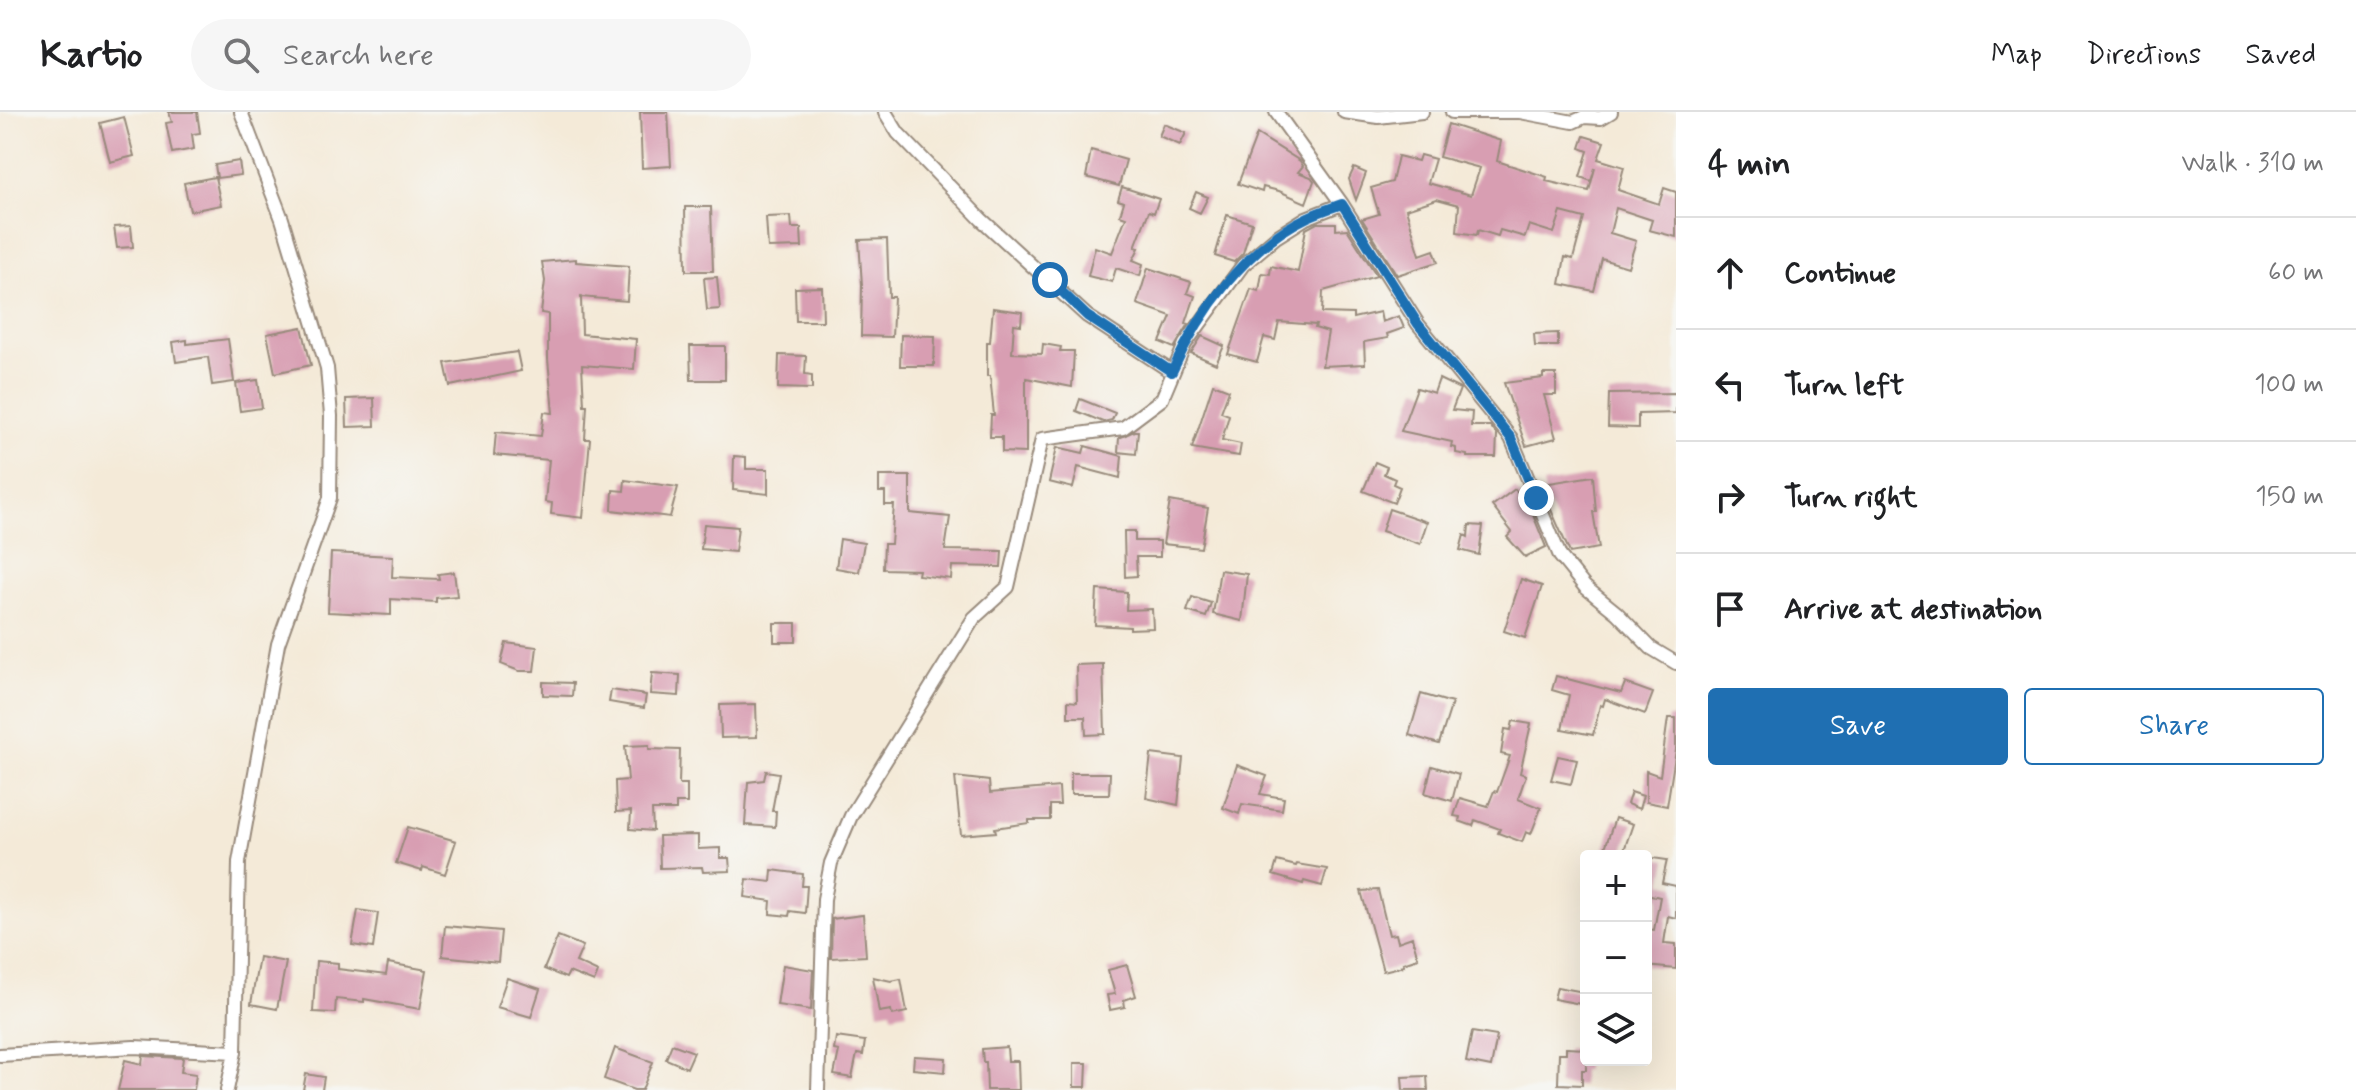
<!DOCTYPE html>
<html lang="en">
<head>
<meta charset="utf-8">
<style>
  :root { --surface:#fff; --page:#f6f6f6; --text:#202124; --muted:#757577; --line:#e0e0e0; --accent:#1f6fb2 }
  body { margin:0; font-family:Mynerve,sans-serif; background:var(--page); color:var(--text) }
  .controls { position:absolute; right:24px; bottom:24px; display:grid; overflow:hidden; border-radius:8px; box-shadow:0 8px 32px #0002 }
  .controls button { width:72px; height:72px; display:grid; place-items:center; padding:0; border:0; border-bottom:2px solid var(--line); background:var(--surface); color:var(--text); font:40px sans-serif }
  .stop { position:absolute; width:24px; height:24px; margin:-18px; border:6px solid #1f6fb2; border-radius:50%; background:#fff }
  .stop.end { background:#1f6fb2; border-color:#fff; box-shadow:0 2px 8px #0008 }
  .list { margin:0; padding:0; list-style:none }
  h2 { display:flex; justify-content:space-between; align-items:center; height:104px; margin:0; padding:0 32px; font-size:34px }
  h2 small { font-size:26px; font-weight:400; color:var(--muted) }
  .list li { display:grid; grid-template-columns:52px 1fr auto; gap:24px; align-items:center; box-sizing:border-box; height:112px; padding:0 32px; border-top:2px solid var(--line) }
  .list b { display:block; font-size:30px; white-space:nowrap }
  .list em { font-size:26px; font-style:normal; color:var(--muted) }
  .actions { display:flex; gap:16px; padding:24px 32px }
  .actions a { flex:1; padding:18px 0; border:2px solid var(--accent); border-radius:8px; text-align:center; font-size:28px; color:var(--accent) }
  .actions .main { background:var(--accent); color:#fff }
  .icon { flex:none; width:44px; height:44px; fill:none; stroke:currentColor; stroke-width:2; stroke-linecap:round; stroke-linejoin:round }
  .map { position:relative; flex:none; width:1676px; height:978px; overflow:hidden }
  header { display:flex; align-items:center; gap:48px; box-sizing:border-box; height:112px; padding:0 40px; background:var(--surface); border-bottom:2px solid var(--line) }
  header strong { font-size:38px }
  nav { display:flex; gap:44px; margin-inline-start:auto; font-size:28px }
  .search { width:560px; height:72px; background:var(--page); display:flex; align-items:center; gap:20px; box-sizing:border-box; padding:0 28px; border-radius:44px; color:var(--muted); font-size:30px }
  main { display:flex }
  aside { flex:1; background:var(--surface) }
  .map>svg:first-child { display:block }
  .building { fill:#d89eb2 }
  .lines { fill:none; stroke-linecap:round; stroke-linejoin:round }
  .minor-casing { stroke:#988a7b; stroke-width:16 }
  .minor { stroke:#fff; stroke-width:12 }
  .route { stroke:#1f6fb2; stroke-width:10 }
</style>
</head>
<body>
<header>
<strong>Kartio</strong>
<div class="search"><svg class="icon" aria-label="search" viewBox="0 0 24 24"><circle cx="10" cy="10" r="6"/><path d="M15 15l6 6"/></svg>Search here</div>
<nav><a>Map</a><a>Directions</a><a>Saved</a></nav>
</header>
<main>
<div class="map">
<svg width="1676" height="978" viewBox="0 0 1676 978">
  <rect width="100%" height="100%" fill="#f6f6f2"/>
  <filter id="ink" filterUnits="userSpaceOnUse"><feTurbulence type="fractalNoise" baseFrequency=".0125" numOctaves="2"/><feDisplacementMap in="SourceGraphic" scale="16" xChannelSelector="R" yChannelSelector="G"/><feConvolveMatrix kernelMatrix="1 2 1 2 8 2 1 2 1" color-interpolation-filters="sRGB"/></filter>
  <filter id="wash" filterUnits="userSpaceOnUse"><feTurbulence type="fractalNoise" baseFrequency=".006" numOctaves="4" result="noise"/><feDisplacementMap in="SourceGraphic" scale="32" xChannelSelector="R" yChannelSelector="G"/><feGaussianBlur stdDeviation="1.8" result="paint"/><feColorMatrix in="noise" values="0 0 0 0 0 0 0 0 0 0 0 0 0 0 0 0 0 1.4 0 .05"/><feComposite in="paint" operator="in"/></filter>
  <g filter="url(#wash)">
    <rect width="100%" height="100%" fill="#f4ead8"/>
    <g id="blocks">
      <path class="building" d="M169,0H197L200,21L192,22L194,37L172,41L166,11L172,10Z
        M640,0H668L671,54L642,56Z
        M124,5L134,44L110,50L100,11Z
        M1164,12L1186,21L1180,33L1159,24Z
        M1448,12L1501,29L1497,49L1547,65L1546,69L1589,79L1595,56L1591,69L1580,65L1588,39L1580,36L1584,24L1604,30L1598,47L1624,55L1618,78L1659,92L1664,76L1676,80V125L1649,118L1652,108L1616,96L1610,121L1636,129L1628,155L1602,147L1594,179L1560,172L1565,145L1573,147L1584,106L1561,100L1554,121L1529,113L1525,125L1500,118L1498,124L1478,118L1477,123L1457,120L1459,93L1437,87L1406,97L1420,143L1434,138L1438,150L1397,163L1362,107L1379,102L1371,76L1392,70L1398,44L1418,49L1420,43L1435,47L1428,71L1471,83L1480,56L1439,45Z
        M1257,22L1300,49L1303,54L1298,60L1311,65L1314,69L1306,91L1279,79L1263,75L1262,80L1238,72Z
        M1091,38L1126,48L1119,74L1086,65Z
        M239,49L241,63L217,66L215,53Z
        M1354,56L1366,61L1356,88L1349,67Z
        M215,65L221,93L190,99L184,71Z
        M1122,75L1159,87L1154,101L1149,99L1135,135L1139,136L1133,148L1143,152L1140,164L1116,156L1112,170L1088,164L1095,135L1112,141L1126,105L1120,103L1124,90L1118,88Z
        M1196,80L1208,85L1200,101L1189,96Z
        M685,95H711L713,159H686Z
        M1227,103L1252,111L1243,141L1234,150L1215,144Z
        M791,104L792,116H801L802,135L768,136L766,105Z
        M1317,111H1336V118L1347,117L1377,164L1323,179L1322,201L1353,202V206L1380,200L1382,210L1399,204L1404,216L1387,222L1388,226L1364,230L1365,252L1322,254L1328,220L1315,216L1316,213L1279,210L1275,228L1264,225L1257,250L1228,242L1251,177L1259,179L1262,161L1270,162L1271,154L1298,160L1306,117Z
        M131,114L133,135L117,136L114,115Z
        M887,127L889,185H894L892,225L861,224L862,173L859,128Z
        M576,147V150L629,154L627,189L581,185L582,222L636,227L634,257L582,253L584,293H587L585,327H590L583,406L551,402L552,391L545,390L549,348L494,343L496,320L541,324L544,300L553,301L548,247V202L541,201L545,169L542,150Z
        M1148,156L1191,170L1187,181L1195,184L1186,211L1189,212L1174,236L1160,230L1171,204L1137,192Z
        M717,165L720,197L707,198L704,166Z
        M822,175L823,209H796L795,176Z
        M993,196L1022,200L1021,213L1014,212L1012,241L1042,242L1043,232L1061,235L1060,239H1074L1072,275L1026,266V341L1002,340V325H990L991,303H994L990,264H987V230H990Z
        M302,215L311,253L275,261L267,222Z
        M1558,221V234H1535L1534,222Z
        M901,223L935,224L934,254H900Z
        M1202,224L1224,234L1216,252L1191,241Z
        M228,227L234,270L212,273L208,245L176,250L173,230L187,228V232Z
        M690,234H725V268H691Z
        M517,240L521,259L450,274L445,251Z
        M779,243L806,244L805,262L812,263V277L778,276Z
        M1543,262H1556V283H1544L1556,326L1526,334L1504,271L1543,266Z
        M1439,267L1460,277L1452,298L1472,300L1471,314H1490L1497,323L1496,345H1467V343L1456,341V336L1451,335L1452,330L1401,319L1417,276L1434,281Z
        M258,268L262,296L240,299L236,271Z
        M1213,272L1229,278L1221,300L1229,303L1222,328L1241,332L1239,344L1192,336Z
        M1676,281V301L1638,302V316L1608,315L1609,282Z
        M374,286L375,314L347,315L346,287Z
        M1080,287L1115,301L1112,308L1103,310L1076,299Z
        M1134,319H1138L1136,342L1118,340L1119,326Z
        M1085,334L1122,344L1120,366L1078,355L1073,376L1049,370L1057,335L1083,341Z
        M734,344L746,345V357H768V382L733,378Z
        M1375,350L1387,355L1384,362L1395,367L1393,372L1400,375L1394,391L1363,379Z
        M879,364H910V401L950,405L945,438L1002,439L1001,455L952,454L951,467L918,463L919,458L883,457L884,432H891L894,393H885V380H879Z
        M1593,364L1596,400H1593L1599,436L1570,441L1545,384L1543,372Z
        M625,368L678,375L670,405L612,398L613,378L624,379Z
        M1515,377L1531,398L1546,435L1525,445L1507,425L1512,420L1492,394Z
        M1170,389L1208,396L1201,436L1163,432Z
        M1389,397L1427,410L1420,432L1382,419Z
        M704,412L738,415L735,440L701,437Z
        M1469,413L1483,414L1479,443L1460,438L1464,423L1468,425Z
        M1124,419H1135V429H1160V445H1136L1137,464L1125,465Z
        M840,427L864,431L859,460L836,456Z
        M331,441L393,444L392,465L439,467L438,462L454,460L457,484L436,486V490L391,487V503L328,500Z
        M1220,458L1247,462L1242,509L1213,502Z
        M1521,467L1542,474L1525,526L1504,519Z
        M1097,478L1127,480L1126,498L1152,497L1153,516L1130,517V515L1095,513Z
        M1192,485L1211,491L1206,505L1187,499Z
        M774,511H796V530H774Z
        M506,531L537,535L534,559H519L501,552Z
        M1103,552L1105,622L1086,623L1085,605H1068V589L1077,590L1076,553Z
        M652,561L680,563L679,584L650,582Z
        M1556,564L1621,581L1625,571L1653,581L1645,602L1605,587L1603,594L1600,593L1593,623L1562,617L1569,583L1552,578Z
        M543,570L573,571L572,584L543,583Z
        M611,578L646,583L644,596L609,590Z
        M1421,582L1452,591L1439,632L1409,623Z
        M756,592L757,625L721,626L720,593Z
        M1668,606H1676V638L1667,694L1646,690V659L1660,664Z
        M1513,609L1531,612L1520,661L1526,663L1518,687L1541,696L1531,722L1526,720L1522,730L1498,721L1500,717L1475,708L1473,714L1459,709L1460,705L1454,704L1460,686L1488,694L1494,679L1497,680L1510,644L1501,642L1505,617L1511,618Z
        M649,633V637L680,638L679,672H687V691H676V698H652L653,719L630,717L631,699L616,700L615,669L628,668L625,634Z
        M1151,642L1183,646L1178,693L1146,686Z
        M1558,644L1577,648L1571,672L1551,668Z
        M1237,653L1267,664L1260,682L1284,686L1282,698L1242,692L1239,702L1223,696Z
        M1432,654L1459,662L1452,689L1425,681Z
        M766,659L779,661L772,699H776L775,715L745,713L748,670L764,668Z
        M1071,661H1110L1109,682H1071Z
        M955,665L989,669L990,681L1059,675L1060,693H1050V708H1029V711L995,716L996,720L961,723Z
        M1631,680L1643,684L1639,697L1627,692Z
        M1615,706L1633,712L1623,741L1605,736Z
        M408,715L456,729L445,762L423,755L422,759L396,751Z
        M698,723V737L720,736V746H729L730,759L703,760L702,755L660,756L659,724Z
        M1646,745L1667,748L1662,771L1676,774V806L1668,804L1664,831L1676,832V857L1646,854V817L1654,818L1660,785L1646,782Z
        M1277,749L1296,754L1297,752L1327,757L1322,774L1304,769L1303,772L1273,763Z
        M772,758L803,762L802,774H807L805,801L790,799L789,804L770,802L771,789L745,785L747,767L771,770Z
        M1378,778L1389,823L1396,822L1398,830L1412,825L1418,846L1403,851L1404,854L1383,859L1361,779Z
        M358,798L378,801L373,836L352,833Z
        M863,803L866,844L831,846L832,807Z
        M445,814L501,819L498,850L442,844Z
        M558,824L583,834L576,850L598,860L594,870L569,860L566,866L544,857Z
        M259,845L286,850L277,897L251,892Z
        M316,849L338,851V857L386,863L388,851L427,858L420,897L364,887V890L336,887L335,901L313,900Z
        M783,853L813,858L811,898L777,893Z
        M1127,853L1136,884L1124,888L1125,895L1110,898L1107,883L1115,882L1108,858Z
        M873,865L891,869L901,867L907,900L892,903L891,898L879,900Z
        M507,866L540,877L531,905L497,895Z
        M1557,875L1584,880L1581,892L1554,887Z
        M1472,920L1497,924L1491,955L1466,950Z
        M836,925L865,929L863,943L857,942L852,966L834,963L839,939L834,938Z
        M672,932L694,940L687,956L666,947Z
        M1007,935L1008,949H1018L1019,978H987L986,950H983L982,937Z
        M615,936L653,950L642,978H634L604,967Z
        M1566,936L1586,937V958H1582V973L1558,972L1559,941H1566Z
        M143,944L183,946L181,960L196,962L194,978H118L125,948L142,952Z
        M914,944L946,946L945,960L913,957Z
        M1074,951H1087L1086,975H1074Z
        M306,962L324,965L322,978H303Z
        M1427,964L1428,978H1403L1402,965Z"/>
    </g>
  </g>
  <g filter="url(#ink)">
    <use href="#blocks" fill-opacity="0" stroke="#988a7b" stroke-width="2"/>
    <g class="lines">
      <g class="minor-casing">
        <path id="minor" d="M885,0L898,21L981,107L1087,204L1172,260
          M1276,0L1342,92L1418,212L1511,326L1560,444L1585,475L1617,501L1651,536L1676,551
          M1344,0L1378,5L1422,0
          M1452,0H1520L1573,10L1584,5L1601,6L1611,0
          M0,943L134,935L235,940
          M227,978L235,940L239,750L278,532L330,386L331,304L327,256L282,107L241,0
          M818,978L824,787L831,751L851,704L974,506L1008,475L1042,327L1123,316L1162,287L1185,232L1243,153L1276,125L1306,106L1342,92"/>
      </g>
      <use href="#minor" class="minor"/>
    </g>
  </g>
  <g class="lines" filter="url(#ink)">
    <path class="route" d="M1050,168L1087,204L1172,260C1199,200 1246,134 1308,105C1319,100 1331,96 1342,92L1418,212L1511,326L1536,386"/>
  </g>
</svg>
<div class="controls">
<button>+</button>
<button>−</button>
<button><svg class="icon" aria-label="layers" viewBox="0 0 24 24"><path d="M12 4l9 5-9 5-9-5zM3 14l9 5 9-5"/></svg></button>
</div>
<div class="stop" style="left:1050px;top:168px"></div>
<div class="stop end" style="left:1536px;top:386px"></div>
</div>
<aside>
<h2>4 min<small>Walk · 310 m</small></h2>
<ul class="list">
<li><svg class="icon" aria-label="ahead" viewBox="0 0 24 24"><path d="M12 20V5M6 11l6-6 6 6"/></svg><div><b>Continue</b></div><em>60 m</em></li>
<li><svg class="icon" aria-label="left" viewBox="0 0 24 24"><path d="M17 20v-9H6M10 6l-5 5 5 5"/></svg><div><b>Turn left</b></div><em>100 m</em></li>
<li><svg class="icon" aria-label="right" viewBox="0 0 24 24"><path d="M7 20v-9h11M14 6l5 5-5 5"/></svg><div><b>Turn right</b></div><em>150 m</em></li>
<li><svg class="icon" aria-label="arrive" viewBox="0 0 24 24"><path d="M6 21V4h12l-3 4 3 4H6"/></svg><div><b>Arrive at destination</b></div></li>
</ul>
<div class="actions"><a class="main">Save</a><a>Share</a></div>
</aside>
</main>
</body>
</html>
